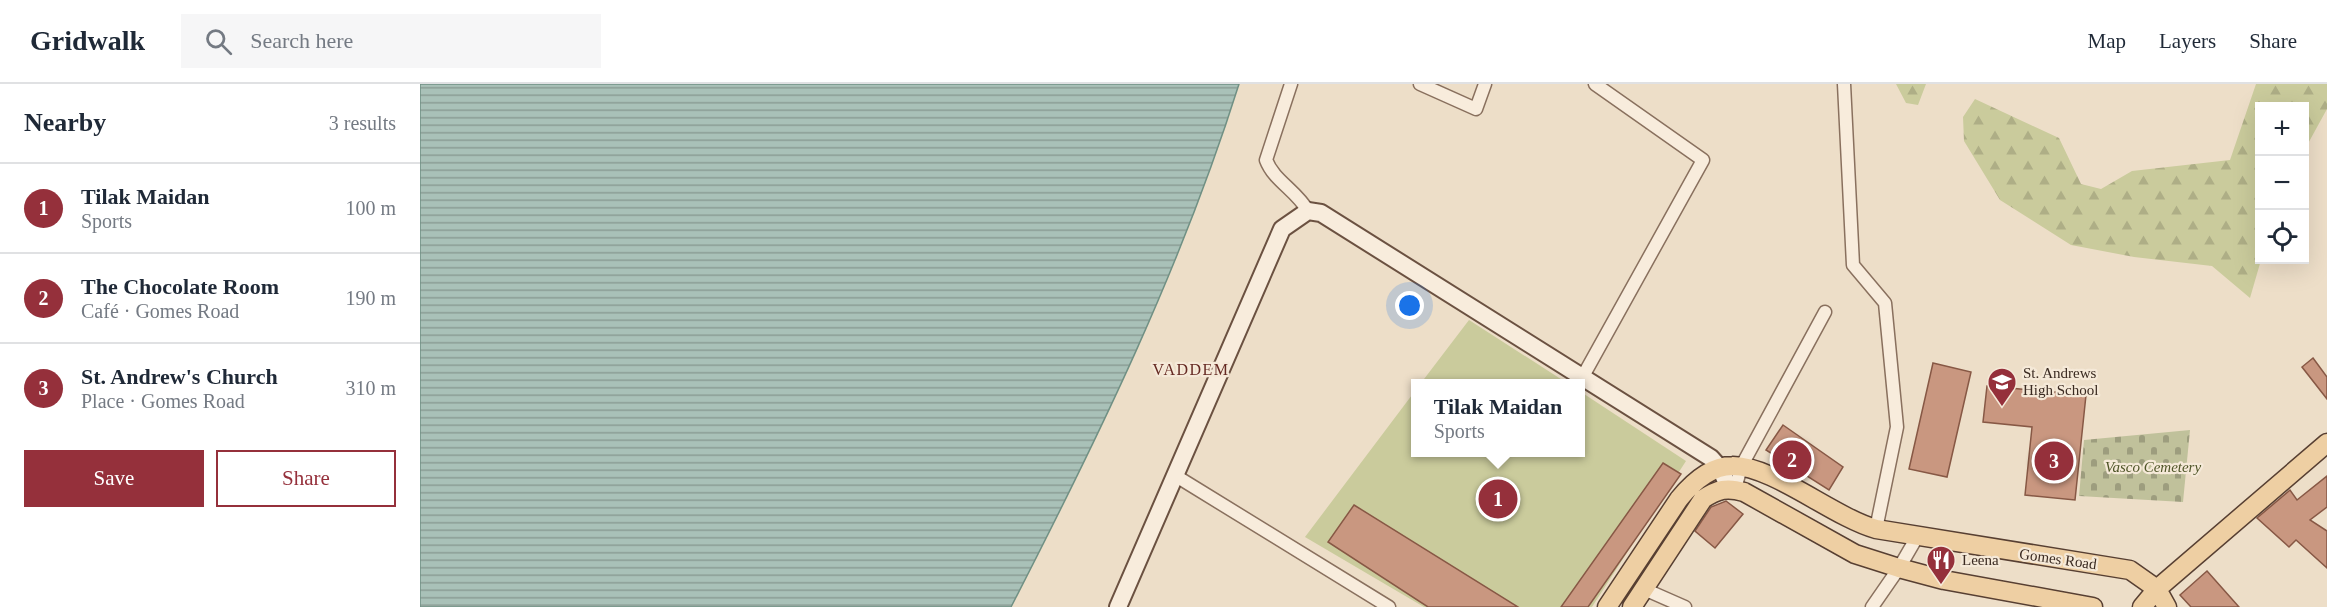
<!DOCTYPE html>
<html lang="en">
<head>
<meta charset="utf-8">
<style>
  :root { --surface:#fff; --page:#f6f6f7; --text:#1f2937; --muted:#747a83; --line:#e0e1e3; --accent:#95303b }
  body { margin:0; font-family:"Times New Roman",serif; background:var(--page); color:var(--text) }
  .controls { position:absolute; right:18px; top:18px; display:grid; overflow:hidden; border-radius:0px; box-shadow:0 6px 24px #0002 }
  .controls button { width:54px; height:54px; display:grid; place-items:center; padding:0; border:0; border-bottom:2px solid var(--line); background:var(--surface); color:var(--text); font:30px sans-serif }
  .you { position:absolute; left:990px; top:222px; width:21px; height:21px; margin:-15px; border:4px solid #fff; border-radius:50%; background:#1a73e8; box-shadow:0 0 0 9px #1a73e833 }
  .badge { display:grid; place-items:center; width:39px; height:39px; border-radius:50%; background:var(--accent); color:#fff; font-size:20px; font-weight:700 }
  .pin { position:absolute; translate:-50% -50%; border:3px solid #fff; box-shadow:0 2px 6px #0006 }
  .popup { position:absolute; left:991px; top:295px; width:174px; height:78px; box-sizing:border-box; display:grid; place-content:center; border-radius:0px; background:var(--surface); filter:drop-shadow(0 2px 4px #0005); font-size:20px; white-space:nowrap; color:var(--muted) }
  .popup b { font-size:22px; color:var(--text) }
  .popup::after { content:''; position:absolute; left:50%; top:100%; margin-left:-12px; border:12px solid transparent; border-top-color:var(--surface) }
  .list { margin:0; padding:0; list-style:none }
  h2 { display:flex; justify-content:space-between; align-items:center; height:78px; margin:0; padding:0 24px; font-size:26px }
  h2 small { font-size:20px; font-weight:400; color:var(--muted) }
  .list li { display:grid; grid-template-columns:39px 1fr auto; gap:18px; align-items:center; box-sizing:border-box; height:90px; padding:0 24px; border-top:2px solid var(--line) }
  .list b { display:block; font-size:22px; white-space:nowrap }
  .list p { margin:0; font-size:20px; white-space:nowrap; color:var(--muted) }
  .list em { font-size:20px; font-style:normal; color:var(--muted) }
  .actions { display:flex; gap:12px; padding:18px 24px }
  .actions a { flex:1; padding:14px 0; border:2px solid var(--accent); border-radius:0px; text-align:center; font-size:21px; color:var(--accent) }
  .actions .main { background:var(--accent); color:#fff }
  .icon { flex:none; width:33px; height:33px; fill:none; stroke:currentColor; stroke-width:2; stroke-linecap:round; stroke-linejoin:round }
  .map { position:relative; flex:none; width:1907px; height:523px; overflow:hidden }
  header { display:flex; align-items:center; gap:36px; box-sizing:border-box; height:84px; padding:0 30px; background:var(--surface); border-bottom:2px solid var(--line) }
  header strong { font-size:28px }
  nav { display:flex; gap:33px; margin-inline-start:auto; font-size:21px }
  .search { width:420px; height:54px; background:var(--page); display:flex; align-items:center; gap:15px; box-sizing:border-box; padding:0 21px; border-radius:0px; color:var(--muted); font-size:22px }
  main { display:flex }
  aside { flex:1; background:var(--surface) }
  .map>svg:first-child { display:block }
  .forest { fill:url(#forest-firs) }
  .cemetery { fill:url(#cemetery-stones) }
  .green { fill:#cacb9c }
  .water { fill:url(#water-rules); stroke:#709084; stroke-width:1.5 }
  .building { fill:#c99780; stroke:#875845; stroke-width:1.5 }
  .lines { fill:none; stroke-linecap:round; stroke-linejoin:round }
  .street-casing { stroke:#89705e; stroke-width:15 }
  .secondary-casing { stroke:#6b5141; stroke-width:20 }
  .primary-casing { stroke:#573f32; stroke-width:21 }
  .street { stroke:#f8ecdc; stroke-width:12 }
  .secondary { stroke:#f8ecdc; stroke-width:16 }
  .primary { stroke:#eecfa3; stroke-width:18 }
  .labels { text-anchor:middle; dominant-baseline:central; stroke-width:4.5; stroke-linejoin:round; paint-order:stroke }
  .poi-label { font-size:15px; fill:#3a2a21; stroke:#f5e9d8; text-anchor:start }
  .park-label { font-size:15px; font-style:italic; fill:#4f5528; stroke:#f5e9d8 }
  .street-label { font-size:15px; fill:#3a2a21; stroke:#f5e9d8 }
  .neighbourhood-label { font-size:16px; letter-spacing:1.5px; fill:#652922; stroke:#f5e9d8 }
</style>
</head>
<body>
<header>
<strong>Gridwalk</strong>
<div class="search"><svg class="icon" aria-label="search" viewBox="0 0 24 24"><circle cx="10" cy="10" r="6"/><path d="M15 15l6 6"/></svg>Search here</div>
<nav><a>Map</a><a>Layers</a><a>Share</a></nav>
</header>
<main>
<aside>
<h2>Nearby<small>3 results</small></h2>
<ul class="list">
<li><span class="badge">1</span><div><b>Tilak Maidan</b><p>Sports</p></div><em>100 m</em></li>
<li><span class="badge">2</span><div><b>The Chocolate Room</b><p>Café · Gomes Road</p></div><em>190 m</em></li>
<li><span class="badge">3</span><div><b>St. Andrew's Church</b><p>Place · Gomes Road</p></div><em>310 m</em></li>
</ul>
<div class="actions"><a class="main">Save</a><a>Share</a></div>
</aside>
<div class="map">
<svg width="1907" height="523" viewBox="0 0 1907 523">
  <defs>
    <pattern id="forest-firs" width="22" height="20" patternUnits="userSpaceOnUse" patternTransform="scale(1.5)"><rect width="22" height="20" fill="#cacb9c"/><path d="M5 1l3.5 6h-7zM16 11l3.5 6h-7z" fill="#aeae86"/></pattern>
    <pattern id="cemetery-stones" width="16" height="16" patternUnits="userSpaceOnUse" patternTransform="scale(1.5)"><rect width="16" height="16" fill="#c0c19b"/><path d="M2 7V4a2 2 0 0 1 4 0v3zM10 15v-3a2 2 0 0 1 4 0v3z" fill="#9d9d7e"/></pattern>
    <pattern id="water-rules" width="6" height="5" patternUnits="userSpaceOnUse" patternTransform="scale(1.5)"><rect width="6" height="5" fill="#a9c1b8"/><path d="M0 2.5h6" fill="none" stroke="#8b9d95"/></pattern>
  </defs>
  <rect width="100%" height="100%" fill="#eddec8"/>
  <path class="forest" d="M1476,0H1506L1498,21L1486,19Z
    M1836,0H1907V25L1885,65L1884,22H1840V176H1841L1830,214L1792,182L1714,173L1651,161L1580,116L1544,57L1543,33L1555,15L1639,54L1661,100L1681,105L1712,87L1810,76Z"/>
  <path class="cemetery" d="M1770,346L1763,418L1659,412L1664,356Z"/>
  <path class="green" d="M1049,236L1147,299H1001Z
    M995,307L996,368H1160L1161,308L1266,377L1172,523H1004L885,453Z"/>
  <path class="water" d="M0,0H819C761,184 679,352 591,523H0Z"/>
  <path class="building" d="M1893,274L1907,293V315L1882,283Z
    M1513,279L1551,288L1527,393L1489,385Z
    M1567,302L1666,311L1655,416L1605,411L1612,343L1563,338Z
    M1363,341L1423,383L1409,406L1346,366Z
    M1243,379L1261,390L1168,523H1141Z
    M1907,392V423L1890,436L1907,447V484L1876,456L1869,463L1837,434L1870,406L1877,416Z
    M1306,417L1323,430L1295,464L1275,447L1291,423Z
    M934,421L1098,523H1008L908,458Z
    M1787,487L1819,523H1771L1760,511Z"/>
  <g class="lines">
    <g class="street-casing">
      <path id="street" d="M871,0L846,76C854,97 876,106 888,127
        M1000,0L1056,25L1065,0
        M1424,0L1433,181L1465,219L1477,343L1456,445
        M1162,294L1283,76L1175,0
        M756,392L969,523
        M1315,405L1321,383L1405,228
        M1224,505L1265,523
        M1452,523L1479,484L1497,453"/>
    </g>
    <g class="secondary-casing">
      <path id="secondary" d="M698,523L862,145L888,127L901,129L1291,374L1300,384L1309,404"/>
    </g>
    <g class="primary-casing">
      <path id="primary" d="M1187,523L1259,415C1272,399 1290,382 1312,382C1352,381 1413,433 1456,445L1710,486L1737,505L1747,523
        M1212,523L1283,415C1298,405 1307,403 1324,408L1435,470L1479,484L1524,496L1673,523
        M1722,523L1737,505L1907,359"/>
    </g>
    <use href="#street" class="street"/>
    <use href="#secondary" class="secondary"/>
    <use href="#primary" class="primary"/>
  </g>
  <defs>
    <g id="school-pin" transform="scale(1.5)"><path d="M0 17L-7.5 6A9.5 9.5 0 1 1 7.5 6Z" fill="#95303b" stroke="#f5e9d8"/><path d="M0-5L7-2L0 1L-7-2ZM-4 1L0 2.5L4 1V4Q0 6-4 4Z" fill="#fff"/></g>
    <g id="restaurant-pin" transform="scale(1.5)"><path d="M0 17L-7.5 6A9.5 9.5 0 1 1 7.5 6Z" fill="#95303b" stroke="#f5e9d8"/><path d="M-5-6h1v4h1v-4h1v4h1v-4h1v5L-1.5 .5V6h-2V.5L-5-1ZM5-6V6H3V1.5H1.5Q1.5-4 5-6Z" fill="#fff"/></g>
  </defs>
  <g fill-rule="evenodd">
    <use href="#school-pin" x="1582" y="298"/>
    <use href="#restaurant-pin" x="1521" y="476"/>
  </g>
  <g class="labels">
    <g class="poi-label">
      <text x="1603" y="289">St. Andrews<tspan x="1603" dy="17">High School</tspan></text>
      <text x="1542" y="476">Leena</text>
    </g>
    <g class="park-label">
      <text x="1733" y="383">Vasco Cemetery</text>
    </g>
    <g class="street-label">
      <text transform="translate(1638 475) rotate(8)">Gomes Road</text>
    </g>
    <g class="neighbourhood-label">
      <text x="771" y="285">VADDEM</text>
    </g>
  </g>
</svg>
<div class="controls">
<button>+</button>
<button>−</button>
<button><svg class="icon" aria-label="locate" viewBox="0 0 24 24"><circle cx="12" cy="12" r="6"/><path d="M12 2v4M12 18v4M2 12h4M18 12h4"/></svg></button>
</div>
<div class="you"></div>
<div class="pin badge" style="left:1078px;top:415px">1</div>
<div class="popup"><b>Tilak Maidan</b>Sports</div>
<div class="pin badge" style="left:1372px;top:376px">2</div>
<div class="pin badge" style="left:1634px;top:377px">3</div>
</div>
</main>
</body>
</html>
